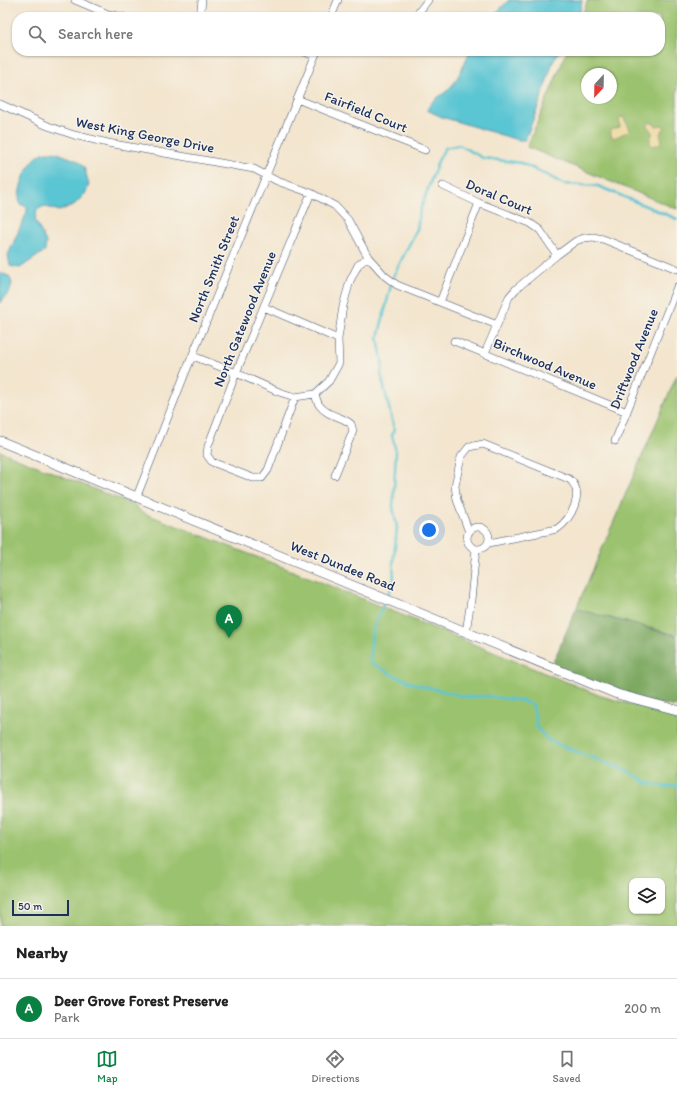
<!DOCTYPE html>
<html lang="en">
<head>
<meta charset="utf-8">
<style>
  :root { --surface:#fff; --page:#f6f6f6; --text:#222; --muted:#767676; --line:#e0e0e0; --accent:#0b8043 }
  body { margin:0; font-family:Itim,sans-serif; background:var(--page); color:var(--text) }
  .controls { position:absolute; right:12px; bottom:12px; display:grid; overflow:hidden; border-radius:8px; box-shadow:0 1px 3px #0004 }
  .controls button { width:36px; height:36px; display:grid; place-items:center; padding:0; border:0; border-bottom:1px solid var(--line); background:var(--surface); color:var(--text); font:20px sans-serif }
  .compass { position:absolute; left:581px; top:68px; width:36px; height:36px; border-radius:50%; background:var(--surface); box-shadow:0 1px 3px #0004; rotate:202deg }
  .scale { position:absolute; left:12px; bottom:10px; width:57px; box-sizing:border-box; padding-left:4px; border:2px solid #1b2f5e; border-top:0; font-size:11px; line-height:14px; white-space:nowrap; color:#1b2f5e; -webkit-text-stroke:3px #f7f3e8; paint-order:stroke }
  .you { position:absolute; left:429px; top:530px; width:14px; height:14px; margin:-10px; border:3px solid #fff; border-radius:50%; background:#1a73e8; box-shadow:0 0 0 6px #1a73e833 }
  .badge { display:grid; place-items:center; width:26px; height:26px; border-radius:50%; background:var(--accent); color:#fff; font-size:13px; font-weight:700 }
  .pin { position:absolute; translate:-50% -33px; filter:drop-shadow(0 1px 2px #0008) }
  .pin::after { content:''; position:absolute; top:21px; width:14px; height:12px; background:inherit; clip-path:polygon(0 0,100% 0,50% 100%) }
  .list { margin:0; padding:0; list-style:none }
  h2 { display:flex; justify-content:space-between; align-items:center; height:52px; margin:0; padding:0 16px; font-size:17px }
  h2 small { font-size:13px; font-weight:400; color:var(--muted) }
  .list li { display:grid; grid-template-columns:26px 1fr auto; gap:12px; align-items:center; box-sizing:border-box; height:60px; padding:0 16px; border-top:1px solid var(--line) }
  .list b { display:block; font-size:15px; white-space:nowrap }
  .list p { margin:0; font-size:13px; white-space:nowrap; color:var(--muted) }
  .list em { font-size:13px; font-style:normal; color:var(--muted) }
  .icon { flex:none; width:22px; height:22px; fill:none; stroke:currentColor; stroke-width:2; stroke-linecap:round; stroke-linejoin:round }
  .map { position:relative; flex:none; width:677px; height:926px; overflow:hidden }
  .search { position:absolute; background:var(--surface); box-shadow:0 1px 3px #0004; left:12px; right:12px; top:12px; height:44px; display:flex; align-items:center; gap:10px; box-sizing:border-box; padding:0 14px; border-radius:16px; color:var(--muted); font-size:15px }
  .sheet { height:112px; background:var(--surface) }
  nav { display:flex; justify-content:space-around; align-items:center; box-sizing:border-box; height:56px; border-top:1px solid var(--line); background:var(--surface); font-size:11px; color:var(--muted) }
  nav a { display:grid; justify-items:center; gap:2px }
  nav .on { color:var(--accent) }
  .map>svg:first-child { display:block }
  .green { fill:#9bc26e; stroke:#5b7866; fill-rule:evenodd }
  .forest { fill:#7ca861; stroke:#4c6c60 }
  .sand { fill:#eeda9e; stroke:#84847e }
  .water { fill:#5ac5d3; stroke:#3a7a98 }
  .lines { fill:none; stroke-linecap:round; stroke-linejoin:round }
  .stream { stroke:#5ac5d3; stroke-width:2.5 }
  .minor-casing { stroke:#3b4a6f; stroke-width:8 }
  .major-casing { stroke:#3b4a6f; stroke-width:10 }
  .minor { stroke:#fff; stroke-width:7 }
  .major { stroke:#fff; stroke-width:9 }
  .labels { text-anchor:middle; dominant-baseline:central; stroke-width:3; stroke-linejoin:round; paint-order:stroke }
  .street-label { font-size:14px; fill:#1b2f5e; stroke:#f7f3e8 }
</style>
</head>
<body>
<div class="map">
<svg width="677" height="926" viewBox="0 0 677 926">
  <rect width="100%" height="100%" fill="#f7f3e8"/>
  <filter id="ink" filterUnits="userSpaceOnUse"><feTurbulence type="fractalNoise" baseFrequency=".025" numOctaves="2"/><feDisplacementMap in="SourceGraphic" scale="8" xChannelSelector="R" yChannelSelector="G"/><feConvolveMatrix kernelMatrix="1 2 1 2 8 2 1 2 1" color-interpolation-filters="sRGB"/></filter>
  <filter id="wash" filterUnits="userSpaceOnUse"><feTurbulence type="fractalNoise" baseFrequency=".012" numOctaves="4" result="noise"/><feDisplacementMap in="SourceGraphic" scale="16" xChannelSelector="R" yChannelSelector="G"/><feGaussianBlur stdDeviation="0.9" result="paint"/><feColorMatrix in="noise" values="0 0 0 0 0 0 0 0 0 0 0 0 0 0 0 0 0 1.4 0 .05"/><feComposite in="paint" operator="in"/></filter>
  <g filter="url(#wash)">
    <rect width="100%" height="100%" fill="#f3e5ce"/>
    <path class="green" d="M588,0H677V209L527,147L567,51H660V17H581ZM587,74H611V98H587Z
      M677,375V635L576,609Z
      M0,451L136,506L141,512L316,580L601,696L677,717V926H0ZM632,881H662V911H632Z"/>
    <path class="forest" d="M576,609L677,636V707L648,702L551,667Z"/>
    <path class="sand" d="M621,117H623L630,129L627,132L614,138L612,137L610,133L611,130L620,127L619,120Z
      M650,122L657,126L662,125L665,127L660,134L662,140L660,144L653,146L650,143V138L652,135V132L647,126Z"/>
    <path class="water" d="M509,0H582L580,12L578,17H492Z
      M470,51H559L552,64L540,102L525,140H518L442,117L427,110C433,98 439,98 448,90C458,80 464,64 470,51Z
      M50,152L58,153L78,161L84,167L89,184L86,193L74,205L59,211L44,206L37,210L35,220L46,242L45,251L20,268L10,266L8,255L27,212V207L20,204C16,190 28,161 41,154C44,152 47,152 50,152Z
      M0,273L9,276L12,283L10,291L0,303Z"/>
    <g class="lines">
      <path class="stream" d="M387,597L394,581L393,564L397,528L393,507L396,452L392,435L394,429L381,374L383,366L378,338L393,277L417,229L420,211L438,161L445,148L459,145L483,158L521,163L547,175L563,184L598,186L677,219
        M385,601L372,631L370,662L393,675L415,684L466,697L486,696L523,701L533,705L537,728L548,740L574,751L628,771L647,783L666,787L677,785"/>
    </g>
  </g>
  <g filter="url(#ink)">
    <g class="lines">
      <g class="minor-casing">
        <path id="minor" d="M75,0L108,14L123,17
          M200,17L202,0
          M331,17L338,0
          M415,17L428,0
          M302,51L315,56
          M297,99L425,150
          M0,104L48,126L74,135L108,143L254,169L277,181L311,193L335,206L348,220L368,257L385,276L397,285L497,325
          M443,186L479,203L530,223L540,230L557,255
          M440,302L479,203
          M264,307L338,339
          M454,341L627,412
          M485,353L509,297L516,289L557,255L576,241L584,238L593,237L603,239L677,269
          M193,356L236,373L279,392L295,397L315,394
          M315,394L329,381L339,363L338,339L343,306L350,281L358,265L368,257
          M315,394C316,397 317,403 320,406C327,416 342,416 351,424L353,431L335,475
          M295,397L268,470L262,478H253L212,462L207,455L208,446L236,373L311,193
          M615,441L677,287
          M137,496L184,376L317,51
          M467 538a11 11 0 1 1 22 0a11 11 0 1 1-22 0Z
          M469,532L457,500L455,486L461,457L469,447L483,444L569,479C586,492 571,519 557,529L489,543
          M466,632L471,600L476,549"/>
      </g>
      <g class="major-casing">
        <path id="major" d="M0,441L617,694L677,710"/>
      </g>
      <use href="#minor" class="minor"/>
      <use href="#major" class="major"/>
    </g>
  </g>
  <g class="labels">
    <g class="street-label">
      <text transform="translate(366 112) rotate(22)">Fairfield Court</text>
      <text transform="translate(145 135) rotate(11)">West King George Drive</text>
      <text transform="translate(499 197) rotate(23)">Doral Court</text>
      <text transform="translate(214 269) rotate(-68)">North Smith Street</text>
      <text transform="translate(245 319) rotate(-68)">North Gatewood Avenue</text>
      <text transform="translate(634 359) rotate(-68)">Driftwood Avenue</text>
      <text transform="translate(545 364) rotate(23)">Birchwood Avenue</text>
      <text transform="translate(343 566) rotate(22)">West Dundee Road</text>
    </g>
  </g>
</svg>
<div class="controls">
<button><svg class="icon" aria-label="layers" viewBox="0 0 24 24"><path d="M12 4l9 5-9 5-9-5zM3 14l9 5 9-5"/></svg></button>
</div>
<svg class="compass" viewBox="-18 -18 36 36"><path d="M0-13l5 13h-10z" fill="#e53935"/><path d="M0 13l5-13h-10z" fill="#767676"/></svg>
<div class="scale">50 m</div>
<div class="you"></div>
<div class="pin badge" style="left:229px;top:638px">A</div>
<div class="search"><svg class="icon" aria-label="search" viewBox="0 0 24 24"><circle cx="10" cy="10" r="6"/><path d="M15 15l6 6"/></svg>Search here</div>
</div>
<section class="sheet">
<h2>Nearby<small></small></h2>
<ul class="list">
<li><span class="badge">A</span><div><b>Deer Grove Forest Preserve</b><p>Park</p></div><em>200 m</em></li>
</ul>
</section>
<nav>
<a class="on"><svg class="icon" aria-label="map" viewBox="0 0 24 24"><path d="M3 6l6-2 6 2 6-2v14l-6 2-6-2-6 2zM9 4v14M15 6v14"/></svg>Map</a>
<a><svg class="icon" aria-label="directions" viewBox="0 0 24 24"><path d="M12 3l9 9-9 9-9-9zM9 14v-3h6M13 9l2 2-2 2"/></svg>Directions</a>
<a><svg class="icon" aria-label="saved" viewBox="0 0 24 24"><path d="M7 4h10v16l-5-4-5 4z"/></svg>Saved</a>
</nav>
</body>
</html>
